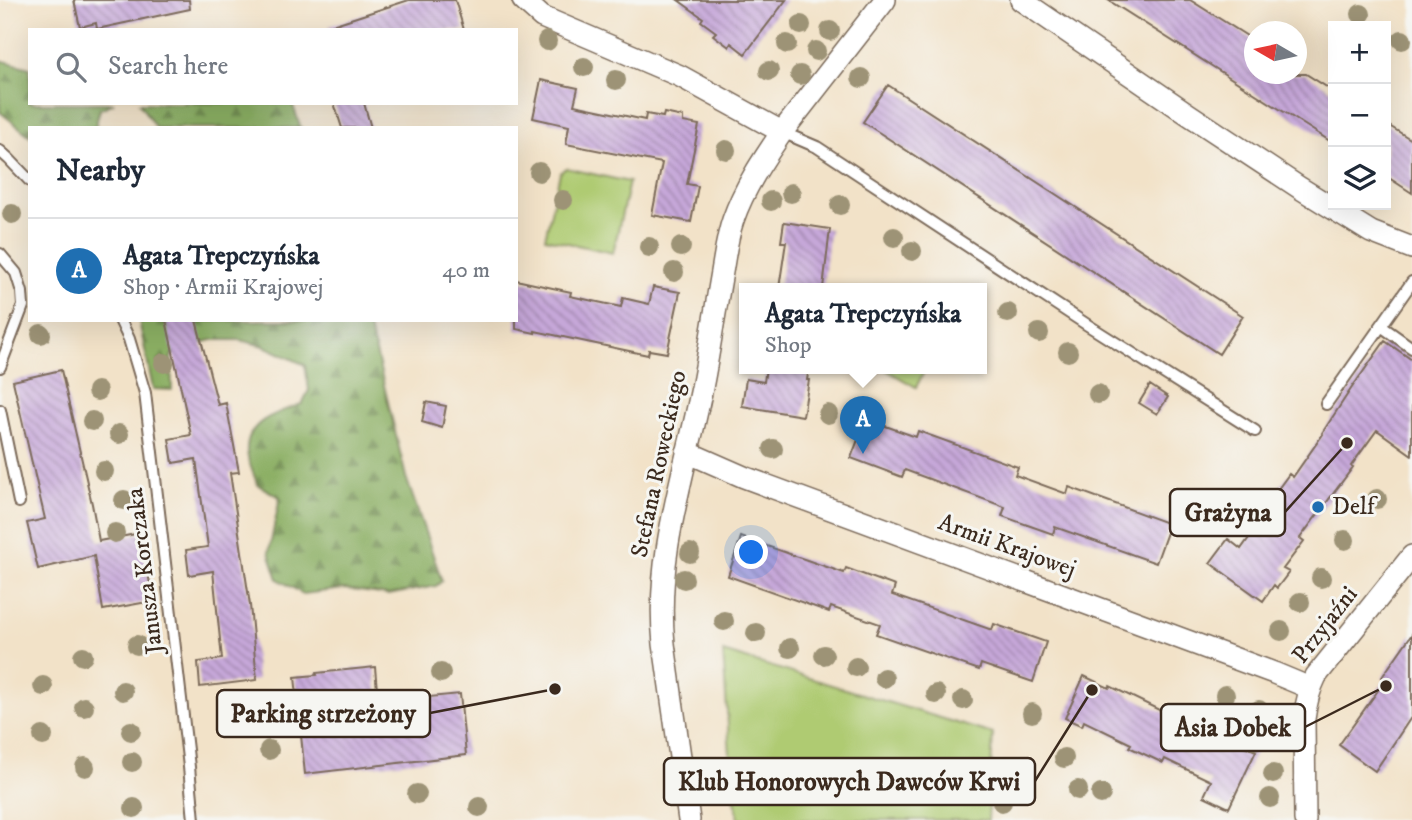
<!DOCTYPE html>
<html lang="en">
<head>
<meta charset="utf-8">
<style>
  :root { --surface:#fff; --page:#f6f6f7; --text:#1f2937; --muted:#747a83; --line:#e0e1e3; --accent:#1f6fb2 }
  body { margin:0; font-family:"IM FELL DW Pica",serif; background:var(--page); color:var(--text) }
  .controls { position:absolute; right:21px; top:21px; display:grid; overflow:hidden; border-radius:0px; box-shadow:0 7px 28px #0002 }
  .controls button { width:63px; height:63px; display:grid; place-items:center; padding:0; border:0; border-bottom:2px solid var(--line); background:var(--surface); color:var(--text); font:35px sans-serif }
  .compass { position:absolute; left:1244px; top:21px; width:63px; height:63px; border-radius:50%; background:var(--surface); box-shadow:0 7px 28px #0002; rotate:279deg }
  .you { position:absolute; left:752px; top:553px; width:24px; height:24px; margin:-18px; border:5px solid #fff; border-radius:50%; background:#1a73e8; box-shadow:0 0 0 10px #1a73e833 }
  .badge { display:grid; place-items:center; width:46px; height:46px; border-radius:50%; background:var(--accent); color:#fff; font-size:23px; font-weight:700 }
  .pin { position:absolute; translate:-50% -58px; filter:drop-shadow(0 2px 4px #0008) }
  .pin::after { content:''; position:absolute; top:37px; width:24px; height:21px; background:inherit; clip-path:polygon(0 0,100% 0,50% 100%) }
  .popup { position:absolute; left:739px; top:283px; width:248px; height:91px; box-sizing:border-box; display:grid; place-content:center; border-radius:0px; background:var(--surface); filter:drop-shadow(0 2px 5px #0005); font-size:23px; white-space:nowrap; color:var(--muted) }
  .popup b { font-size:26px; color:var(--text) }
  .popup::after { content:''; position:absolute; left:50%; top:100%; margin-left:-14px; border:14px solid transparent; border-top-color:var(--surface) }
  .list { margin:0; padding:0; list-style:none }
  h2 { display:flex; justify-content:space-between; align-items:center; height:91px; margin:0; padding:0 28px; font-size:30px }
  h2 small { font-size:23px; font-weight:400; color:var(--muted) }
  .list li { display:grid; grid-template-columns:46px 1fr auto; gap:21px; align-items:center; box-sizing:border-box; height:105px; padding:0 28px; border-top:2px solid var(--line) }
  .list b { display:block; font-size:26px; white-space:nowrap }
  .list p { margin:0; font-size:23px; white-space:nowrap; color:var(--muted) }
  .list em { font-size:23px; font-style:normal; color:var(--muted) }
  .icon { flex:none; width:38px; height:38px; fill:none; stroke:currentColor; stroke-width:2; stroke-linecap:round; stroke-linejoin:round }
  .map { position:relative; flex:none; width:1412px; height:820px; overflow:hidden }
  .search { position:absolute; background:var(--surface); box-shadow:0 7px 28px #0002; left:28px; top:28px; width:490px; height:77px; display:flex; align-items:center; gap:18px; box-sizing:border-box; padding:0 24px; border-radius:0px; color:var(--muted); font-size:26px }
  .panel { position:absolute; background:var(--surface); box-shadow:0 7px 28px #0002; left:28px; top:126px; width:490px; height:196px; border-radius:0px }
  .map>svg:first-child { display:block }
  .forest { fill:url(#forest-firs); stroke:#636c41; stroke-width:2 }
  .green { fill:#afcb72; stroke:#757a48; stroke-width:2 }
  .building { fill:url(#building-back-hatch) }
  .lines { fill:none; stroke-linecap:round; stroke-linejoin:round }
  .lane-casing { stroke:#7b6a5a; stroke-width:14 }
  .street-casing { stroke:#7b6a5a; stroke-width:24 }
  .lane { stroke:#fff; stroke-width:10 }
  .street { stroke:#fff; stroke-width:21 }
  .tree { fill:#9d9376 }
  .poi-dot { fill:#1f6fb2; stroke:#f6f6f2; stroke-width:2.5 }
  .labels { text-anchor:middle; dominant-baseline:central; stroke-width:6; stroke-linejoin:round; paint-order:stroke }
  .street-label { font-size:24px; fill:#3b2a1e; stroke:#f6f6f2 }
  .poi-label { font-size:24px; fill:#3b2a1e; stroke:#f6f6f2; text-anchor:start }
  .leader { fill:none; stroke:#3b2a1e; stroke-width:2.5 }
  .callout-dot { fill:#3b2a1e; stroke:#f6f6f2; stroke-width:2.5 }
  .callout { fill:#f6f6f2; stroke:#3b2a1e; stroke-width:2.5 }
  .callout-label { font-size:26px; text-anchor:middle; font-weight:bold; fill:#3b2a1e }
</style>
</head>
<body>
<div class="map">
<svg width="1412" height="820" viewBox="0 0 1412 820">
  <defs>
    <pattern id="forest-firs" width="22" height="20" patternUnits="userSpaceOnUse" patternTransform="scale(1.75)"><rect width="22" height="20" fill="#8baf64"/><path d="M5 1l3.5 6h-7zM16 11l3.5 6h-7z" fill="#738f52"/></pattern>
    <pattern id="building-back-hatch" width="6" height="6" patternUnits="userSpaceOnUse" patternTransform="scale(1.75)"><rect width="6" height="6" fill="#c6a7d9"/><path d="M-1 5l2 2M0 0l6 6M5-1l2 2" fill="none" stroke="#a288af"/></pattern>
  </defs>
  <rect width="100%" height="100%" fill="#f6f6f2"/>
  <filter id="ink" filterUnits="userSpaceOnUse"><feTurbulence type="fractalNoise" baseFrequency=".0143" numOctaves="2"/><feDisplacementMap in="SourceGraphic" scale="14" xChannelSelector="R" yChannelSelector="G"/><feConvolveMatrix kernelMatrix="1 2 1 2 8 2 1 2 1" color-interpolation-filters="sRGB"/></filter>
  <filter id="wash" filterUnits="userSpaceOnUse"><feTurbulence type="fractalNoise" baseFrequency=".00686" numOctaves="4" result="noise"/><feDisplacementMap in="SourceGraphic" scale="28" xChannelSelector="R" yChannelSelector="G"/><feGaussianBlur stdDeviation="1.57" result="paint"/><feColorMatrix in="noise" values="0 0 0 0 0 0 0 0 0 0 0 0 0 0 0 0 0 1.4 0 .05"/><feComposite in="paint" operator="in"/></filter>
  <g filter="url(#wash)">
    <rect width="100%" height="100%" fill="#f2e2c8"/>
    <path class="forest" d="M0,60L30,68V103H114L100,109L95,128H30V136L0,112Z
      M139,103H292L301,128H156Z
      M366,320L376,352L406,477L442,581L436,586L388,595L344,589L303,594L278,579L269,552L280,497L258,485C254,475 248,463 247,452C245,421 278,412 302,404L309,390L305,365L264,346L240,340H212L186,347L171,356L172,390L153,389L139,321Z"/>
    <path class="green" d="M566,168L629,182L613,253L545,238L560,173Z
      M883,368H926L916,387Z
      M723,652L993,734L988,820H739L732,785Z"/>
    <g id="blocks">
      <path class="building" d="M74,0H189L190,9L97,29L96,23L80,27Z
        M409,0H455L464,30H330L329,26Z
        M678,0H786L745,54L731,43L729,47L713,35L716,32L701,21L703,18Z
        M1108,0H1190L1255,41V74H1306L1333,91V143Z
        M541,80L578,88L574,105L645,120L646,114L663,117L664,113L683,117V122L699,125L687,184L698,186L691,222L652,215L662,163L566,144L569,126L533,118Z
        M888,85L1243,316L1219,354L863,122Z
        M334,103H364L371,128H342Z
        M1386,124L1412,140V193L1386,176Z
        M784,222L830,229L823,288H779L786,242H781Z
        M516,280L571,292L570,296L621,307L623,298L649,304L653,287L680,292L667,353L649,350L648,355L535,331V333L516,329Z
        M166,320H196L218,405L226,403L239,472L230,473L250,605L257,680L200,687L198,662L222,659L213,571L189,575L186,550L208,547L196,459L173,463L169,439L191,435Z
        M1385,341L1412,360V455L1377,430L1351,466L1353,467L1300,538L1304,541L1283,569L1289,572L1277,588L1274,585L1263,601L1210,563L1228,539L1241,549L1271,507L1267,504L1289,474L1293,477L1323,434L1322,433L1353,386Z
        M766,368H809L807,380H809L803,416L742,406L746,379L764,382Z
        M61,370L92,504L99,541L141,533L153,601L103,610L94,556L38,569L27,523L45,519L13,381Z
        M1150,385L1168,397L1157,414L1139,403Z
        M426,402L446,406L442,428L422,422Z
        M866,419L916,437L918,431L1018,467L1015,475L1067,494L1069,487L1170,524L1156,563L1055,527L1053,534L1002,516L1005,507L905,470L902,477L851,458Z
        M741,537L844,573L846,568L895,586L892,595L992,630L994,624L1046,642L1033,682L981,664L979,670L876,634L880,624L831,607L829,612L728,576Z
        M1412,634V716L1375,771L1339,745L1386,679L1382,677Z
        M375,667L378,702L460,694L466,755L305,774L295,677L317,675L316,673Z
        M1084,676L1109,688L1110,686L1190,725L1223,739L1224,737L1256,751L1229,808L1204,796L1211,781L1165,759L1163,763L1129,747L1131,744L1084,721L1082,726L1065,718Z"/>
    </g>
  </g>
  <g filter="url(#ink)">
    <use href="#blocks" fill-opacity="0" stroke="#7b6a5a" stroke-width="2"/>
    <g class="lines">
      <g class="lane-casing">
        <path id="lane" d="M782,132L817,147L1086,324L1255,431
          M0,151L9,159L30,181
          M0,254L16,273L22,292L23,306L0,367
          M120,320L129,339L145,393L189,767L194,820
          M1381,326L1412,348
          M1326,404L1412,282
          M0,410L19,502"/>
      </g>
      <g class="street-casing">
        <path id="street" d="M523,0L542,17L680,76L782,132
          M1021,0L1188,114L1300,188L1371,232L1412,248
          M687,452L744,477L1274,673L1310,688
          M689,820L664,644C654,551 689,463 705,372C711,339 716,306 722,272C725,255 727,237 733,220C744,188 763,160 782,132L885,0
          M1305,820L1304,719C1306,703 1309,690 1316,676L1412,556"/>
      </g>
      <use href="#lane" class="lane"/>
      <use href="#street" class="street"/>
    </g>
    <g class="tree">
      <circle cx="1361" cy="14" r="10"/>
      <circle cx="801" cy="25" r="10"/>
      <circle cx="830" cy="31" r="10"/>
      <circle cx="1402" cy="40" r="10"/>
      <circle cx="547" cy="41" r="10"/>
      <circle cx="787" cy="44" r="10"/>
      <circle cx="816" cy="51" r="10"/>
      <circle cx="584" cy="67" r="10"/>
      <circle cx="769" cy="71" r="10"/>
      <circle cx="800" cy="75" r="10"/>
      <circle cx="861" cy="78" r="10"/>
      <circle cx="616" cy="80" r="10"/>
      <circle cx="726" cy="150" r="10"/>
      <circle cx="539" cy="172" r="10"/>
      <circle cx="791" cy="193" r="10"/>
      <circle cx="563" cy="200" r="10"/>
      <circle cx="771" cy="201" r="10"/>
      <circle cx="840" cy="205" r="10"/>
      <circle cx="12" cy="214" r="10"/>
      <circle cx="894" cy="237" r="10"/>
      <circle cx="649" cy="247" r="10"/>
      <circle cx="681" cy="247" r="10"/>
      <circle cx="912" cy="251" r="10"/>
      <circle cx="674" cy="272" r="10"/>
      <circle cx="1008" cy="313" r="10"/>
      <circle cx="1039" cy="333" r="10"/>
      <circle cx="41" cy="334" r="10"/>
      <circle cx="1068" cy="352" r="10"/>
      <circle cx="164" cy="363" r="10"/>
      <circle cx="97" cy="391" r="10"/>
      <circle cx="1098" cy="394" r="10"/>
      <circle cx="828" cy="414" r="10"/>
      <circle cx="92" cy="421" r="10"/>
      <circle cx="119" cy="434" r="10"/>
      <circle cx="773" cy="449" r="10"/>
      <circle cx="104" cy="471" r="10"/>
      <circle cx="1377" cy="499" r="10"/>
      <circle cx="124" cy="500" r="10"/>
      <circle cx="115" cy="533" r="10"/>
      <circle cx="1345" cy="540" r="10"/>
      <circle cx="690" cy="553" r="10"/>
      <circle cx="1321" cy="578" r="10"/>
      <circle cx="684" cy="579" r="10"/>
      <circle cx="1300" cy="602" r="10"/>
      <circle cx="724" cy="621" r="10"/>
      <circle cx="1281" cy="631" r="10"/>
      <circle cx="756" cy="633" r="10"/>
      <circle cx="137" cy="645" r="10"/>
      <circle cx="790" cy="648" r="10"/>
      <circle cx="824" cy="655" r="10"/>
      <circle cx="83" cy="656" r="10"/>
      <circle cx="856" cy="667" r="10"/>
      <circle cx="441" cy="673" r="10"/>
      <circle cx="884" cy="678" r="10"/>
      <circle cx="43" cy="686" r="10"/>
      <circle cx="123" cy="691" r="10"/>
      <circle cx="936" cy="694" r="10"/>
      <circle cx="1225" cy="695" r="10"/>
      <circle cx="963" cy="700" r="10"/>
      <circle cx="84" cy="707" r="10"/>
      <circle cx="1259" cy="710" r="10"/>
      <circle cx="1032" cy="713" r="10"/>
      <circle cx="131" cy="731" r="10"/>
      <circle cx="1274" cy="734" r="10"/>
      <circle cx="43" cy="736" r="10"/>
      <circle cx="1254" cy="740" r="10"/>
      <circle cx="269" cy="750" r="10"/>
      <circle cx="1064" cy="758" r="10"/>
      <circle cx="132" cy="762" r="10"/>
      <circle cx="85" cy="767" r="10"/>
      <circle cx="1273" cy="774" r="10"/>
      <circle cx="854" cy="776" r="10"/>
      <circle cx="1078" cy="790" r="10"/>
      <circle cx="417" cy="794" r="10"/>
      <circle cx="1101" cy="794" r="10"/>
      <circle cx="1270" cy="798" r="10"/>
      <circle cx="1002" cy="802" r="10"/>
      <circle cx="479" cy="807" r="10"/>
      <circle cx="134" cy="808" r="10"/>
    </g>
  </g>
  <circle class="poi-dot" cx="1318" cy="507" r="7"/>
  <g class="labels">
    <g class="street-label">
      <text transform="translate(659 464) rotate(-78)">Stefana Roweckiego</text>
      <text transform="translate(1007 546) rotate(20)">Armii Krajowej</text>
      <text transform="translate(145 571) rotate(-97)">Janusza Korczaka</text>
      <text transform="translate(1325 625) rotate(-52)">Przyjaźni</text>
    </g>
    <g class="poi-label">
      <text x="1332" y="507">Delf</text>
    </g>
  </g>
  <path class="leader" d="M1347 443L1285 512M555 689L430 713M1386 686L1305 727M1092 690L1035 781"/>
  <g class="callout-dot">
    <circle cx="1347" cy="443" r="7"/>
    <circle cx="555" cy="689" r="7"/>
    <circle cx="1386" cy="686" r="7"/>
    <circle cx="1092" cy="690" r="7"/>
  </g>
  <g class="callout">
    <rect x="1170" y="489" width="115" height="47" rx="7"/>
    <rect x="217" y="690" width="213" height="47" rx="7"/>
    <rect x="1161" y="704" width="144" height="47" rx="7"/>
    <rect x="664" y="758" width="371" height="47" rx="7"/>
  </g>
  <g class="callout-label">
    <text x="1228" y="521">Grażyna</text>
    <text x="323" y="722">Parking strzeżony</text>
    <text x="1233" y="736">Asia Dobek</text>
    <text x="849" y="790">Klub Honorowych Dawców Krwi</text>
  </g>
</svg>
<div class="controls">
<button>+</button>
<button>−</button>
<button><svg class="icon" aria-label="layers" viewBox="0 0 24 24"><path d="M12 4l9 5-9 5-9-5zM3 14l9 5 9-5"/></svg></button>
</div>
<svg class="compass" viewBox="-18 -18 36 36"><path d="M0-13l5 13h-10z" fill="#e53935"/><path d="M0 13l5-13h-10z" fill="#747a83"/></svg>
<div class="you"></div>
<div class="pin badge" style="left:863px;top:454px">A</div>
<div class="popup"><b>Agata Trepczyńska</b>Shop</div>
<div class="search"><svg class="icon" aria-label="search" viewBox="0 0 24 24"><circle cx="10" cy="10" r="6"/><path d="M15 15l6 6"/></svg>Search here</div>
<section class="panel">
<h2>Nearby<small></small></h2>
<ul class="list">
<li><span class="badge">A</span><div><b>Agata Trepczyńska</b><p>Shop · Armii Krajowej</p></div><em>40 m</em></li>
</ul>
</section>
</div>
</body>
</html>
